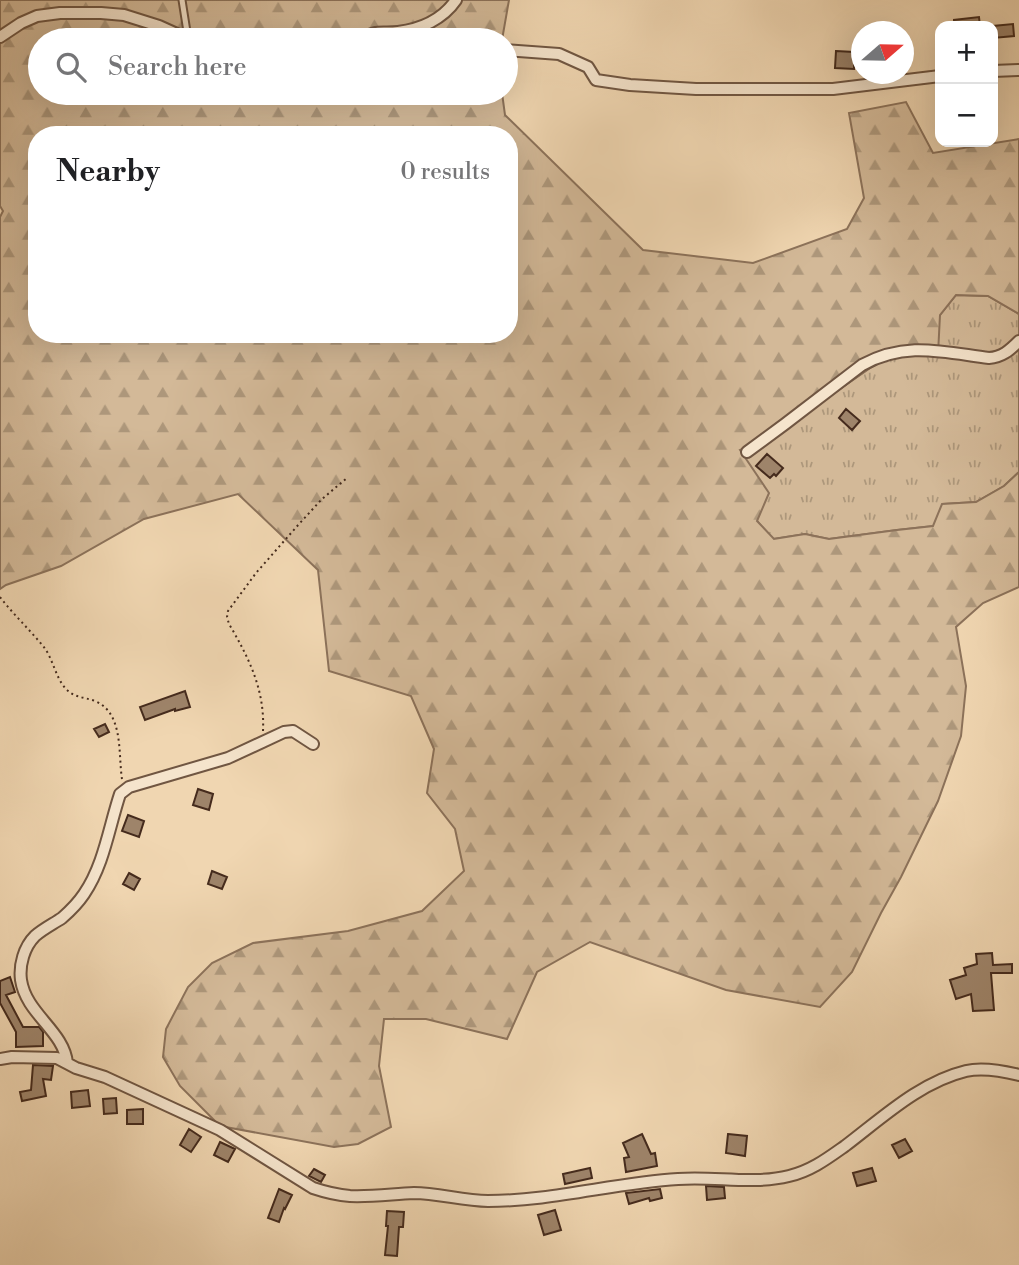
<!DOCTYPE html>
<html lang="en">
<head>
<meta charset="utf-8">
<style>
  :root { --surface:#fff; --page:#f6f6f6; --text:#202124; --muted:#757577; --line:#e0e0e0 }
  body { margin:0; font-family:"Libre Bodoni",serif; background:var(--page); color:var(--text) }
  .controls { position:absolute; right:21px; top:21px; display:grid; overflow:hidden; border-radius:14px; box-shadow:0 7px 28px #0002 }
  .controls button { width:63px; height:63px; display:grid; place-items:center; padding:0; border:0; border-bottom:2px solid var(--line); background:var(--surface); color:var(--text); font:35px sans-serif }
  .compass { position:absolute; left:851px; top:21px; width:63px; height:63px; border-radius:50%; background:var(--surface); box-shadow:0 7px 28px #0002; rotate:70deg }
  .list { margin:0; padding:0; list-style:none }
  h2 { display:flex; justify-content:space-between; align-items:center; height:91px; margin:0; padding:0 28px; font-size:30px }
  h2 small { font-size:23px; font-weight:400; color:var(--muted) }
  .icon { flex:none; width:38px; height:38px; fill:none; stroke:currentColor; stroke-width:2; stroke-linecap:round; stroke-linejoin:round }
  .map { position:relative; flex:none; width:1019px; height:1265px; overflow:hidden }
  .search { position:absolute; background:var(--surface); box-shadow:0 7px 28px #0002; left:28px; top:28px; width:490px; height:77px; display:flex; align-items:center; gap:18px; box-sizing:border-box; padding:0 24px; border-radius:38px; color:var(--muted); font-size:26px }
  .panel { position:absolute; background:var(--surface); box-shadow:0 7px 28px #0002; left:28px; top:126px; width:490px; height:217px; border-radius:28px }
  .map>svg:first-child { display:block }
  .grass { fill:url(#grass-tufts); stroke:#8c725a; stroke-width:2 }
  .forest { fill:url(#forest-firs); stroke:#8c725a; stroke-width:2; fill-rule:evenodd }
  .building { fill:#9e846a; stroke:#452b1d; stroke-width:2 }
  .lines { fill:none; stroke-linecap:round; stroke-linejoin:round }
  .service-casing { stroke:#705642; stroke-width:9 }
  .minor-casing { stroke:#705642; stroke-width:14 }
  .path { stroke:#452b1d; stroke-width:2; stroke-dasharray:2 3.5; stroke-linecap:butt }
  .service { stroke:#f5e4cc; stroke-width:5 }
  .minor { stroke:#f5e4cc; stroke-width:10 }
</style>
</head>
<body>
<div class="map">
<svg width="1019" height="1265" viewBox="0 0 1019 1265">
  <defs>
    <pattern id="grass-tufts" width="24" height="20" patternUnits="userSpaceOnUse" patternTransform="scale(1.75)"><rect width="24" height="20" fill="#d3b998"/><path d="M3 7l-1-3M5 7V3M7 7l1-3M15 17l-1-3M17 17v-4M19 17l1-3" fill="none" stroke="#ad977b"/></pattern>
    <pattern id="forest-firs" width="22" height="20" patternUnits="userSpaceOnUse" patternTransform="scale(1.75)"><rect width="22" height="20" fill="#d3b998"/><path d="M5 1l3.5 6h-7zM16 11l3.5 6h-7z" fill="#ad977b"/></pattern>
  </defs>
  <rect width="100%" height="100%" fill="#f0d6b1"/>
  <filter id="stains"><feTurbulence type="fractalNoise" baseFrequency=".00286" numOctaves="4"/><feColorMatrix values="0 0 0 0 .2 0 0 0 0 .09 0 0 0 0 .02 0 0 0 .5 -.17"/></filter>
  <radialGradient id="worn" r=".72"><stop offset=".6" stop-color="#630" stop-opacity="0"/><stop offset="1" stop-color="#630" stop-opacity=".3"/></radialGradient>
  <path class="grass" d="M956,295L988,296L1019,314V472L1004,486L976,502L943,504L934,526L897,530L829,539L805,534L773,539L757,521L739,450L787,429L817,405L870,368L895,354L940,315Z"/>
  <path class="forest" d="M0,0H509L502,40H40V93H502L505,115L643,250L753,263L847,229L864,198L849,113L906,102L933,153L1019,139V314L988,296L956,295L940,315L938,354H895L870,368L817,405L787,429L740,450L769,493L757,521L774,539L805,534L829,539L897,530L933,526L942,504L976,502L1004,486L1019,472V587L983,603L956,627L966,686L961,736L938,801L901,877L881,913L852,972L820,1007L726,990L590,942L537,972L507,1039L426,1019H384L379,1066L391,1127L358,1144L334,1147L220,1126L180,1086L163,1057L166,1029L188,987L212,963L253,943L348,931L422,911L464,871L455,829L427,793L434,749L411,696L329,671L318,570L238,494L144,519L61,566L6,585L0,589V217L3,211L0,206ZM37,135H509V334H37Z"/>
  <path class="building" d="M979,17L980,26H954V20Z
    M1013,24L1014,36L993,38V26Z
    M836,51L854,52V69L835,68Z
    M846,409L860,421L852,430L839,418Z
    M767,454L783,468L776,476L774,474L770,478L756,466Z
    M185,691L190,707L175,711V709L145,720L140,707Z
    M105,724L109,732L99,737L94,729Z
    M198,789L213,794L209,810L193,805Z
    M128,815L144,821L139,837L122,831Z
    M212,871L227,877L222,889L208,884Z
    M129,873L140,879L134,890L123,884Z
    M992,953L993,965L1012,964V973H991L994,1010L973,1011L971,994L956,999L950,980L966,975L964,968L977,964L976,954Z
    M10,977L15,992L6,995L23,1027H39L43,1032V1046L16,1047V1032L0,1003V981Z
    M33,1065L53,1066L51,1080L43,1079L46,1096L22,1101L20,1092L31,1090Z
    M88,1090L90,1106L72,1108L71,1092Z
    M116,1098L117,1113L104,1114L103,1099Z
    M143,1109V1124H127V1110Z
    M189,1129L201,1137L191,1152L180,1145Z
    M642,1134L651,1154L655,1153L657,1166L626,1172L624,1158L629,1157L623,1143Z
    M728,1134L747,1136L745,1156L726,1153Z
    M905,1139L912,1151L899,1158L892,1145Z
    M220,1142L235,1149L228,1162L214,1155Z
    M590,1168L592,1178L565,1184L563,1174Z
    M872,1168L876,1181L857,1186L853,1173Z
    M314,1169L325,1175L321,1182L309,1176Z
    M706,1186L724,1187L725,1198L707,1200Z
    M279,1189L292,1195L285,1209L284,1208L279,1222L268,1218Z
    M660,1189L662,1198L650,1201L649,1198L629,1204L626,1193Z
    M555,1210L561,1230L544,1235L538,1215Z
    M387,1211L404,1212L403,1227H399L397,1256L385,1255L388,1226H386Z"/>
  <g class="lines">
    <g class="service-casing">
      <path id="service" d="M182,0L188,38"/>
    </g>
    <g class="minor-casing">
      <path id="minor" d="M0,37L21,23L37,16L60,13H101L124,15L159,26L190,40
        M361,40C376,29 381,34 398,32C421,29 443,19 456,0
        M506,50L559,54L588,67L596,80L630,85L696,89H833L940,76
        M993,71L1019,70
        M747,452L785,424L862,365C906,341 942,352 989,358C1002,357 1009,351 1019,341
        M0,1059L12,1057L57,1058L76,1068L105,1077L220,1130L313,1188C325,1192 337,1195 350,1196C371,1197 392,1194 414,1193C438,1193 463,1201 488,1201C552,1201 614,1183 678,1179C715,1176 753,1185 789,1176C811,1171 828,1158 845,1146C882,1118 920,1082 966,1071C983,1067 1003,1071 1019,1075
        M67,1063C64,1031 26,1014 21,980C19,965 24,947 35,936C43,929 53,924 62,918C70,911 78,903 84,894C104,865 109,827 120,794L129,787L228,758L284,732L293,731L313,744"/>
    </g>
    <path class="path" d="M0,597C13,614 29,629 43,646C53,658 55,677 66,689C75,698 84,697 95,701C124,713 118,754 122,779
      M263,731C265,690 249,658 229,624L227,617L228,611L256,573L299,524L322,499L347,478"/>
    <use href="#service" class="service"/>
    <use href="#minor" class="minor"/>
  </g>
  <rect width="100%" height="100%" filter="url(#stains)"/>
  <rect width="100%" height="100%" fill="url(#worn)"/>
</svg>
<div class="controls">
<button>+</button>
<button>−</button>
</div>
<svg class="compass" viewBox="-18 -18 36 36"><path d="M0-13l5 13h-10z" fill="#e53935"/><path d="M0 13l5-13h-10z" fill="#757577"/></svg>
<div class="search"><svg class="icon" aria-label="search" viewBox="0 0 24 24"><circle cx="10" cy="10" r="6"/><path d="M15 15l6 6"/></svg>Search here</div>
<section class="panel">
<h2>Nearby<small>0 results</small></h2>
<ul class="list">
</ul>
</section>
</div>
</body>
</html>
